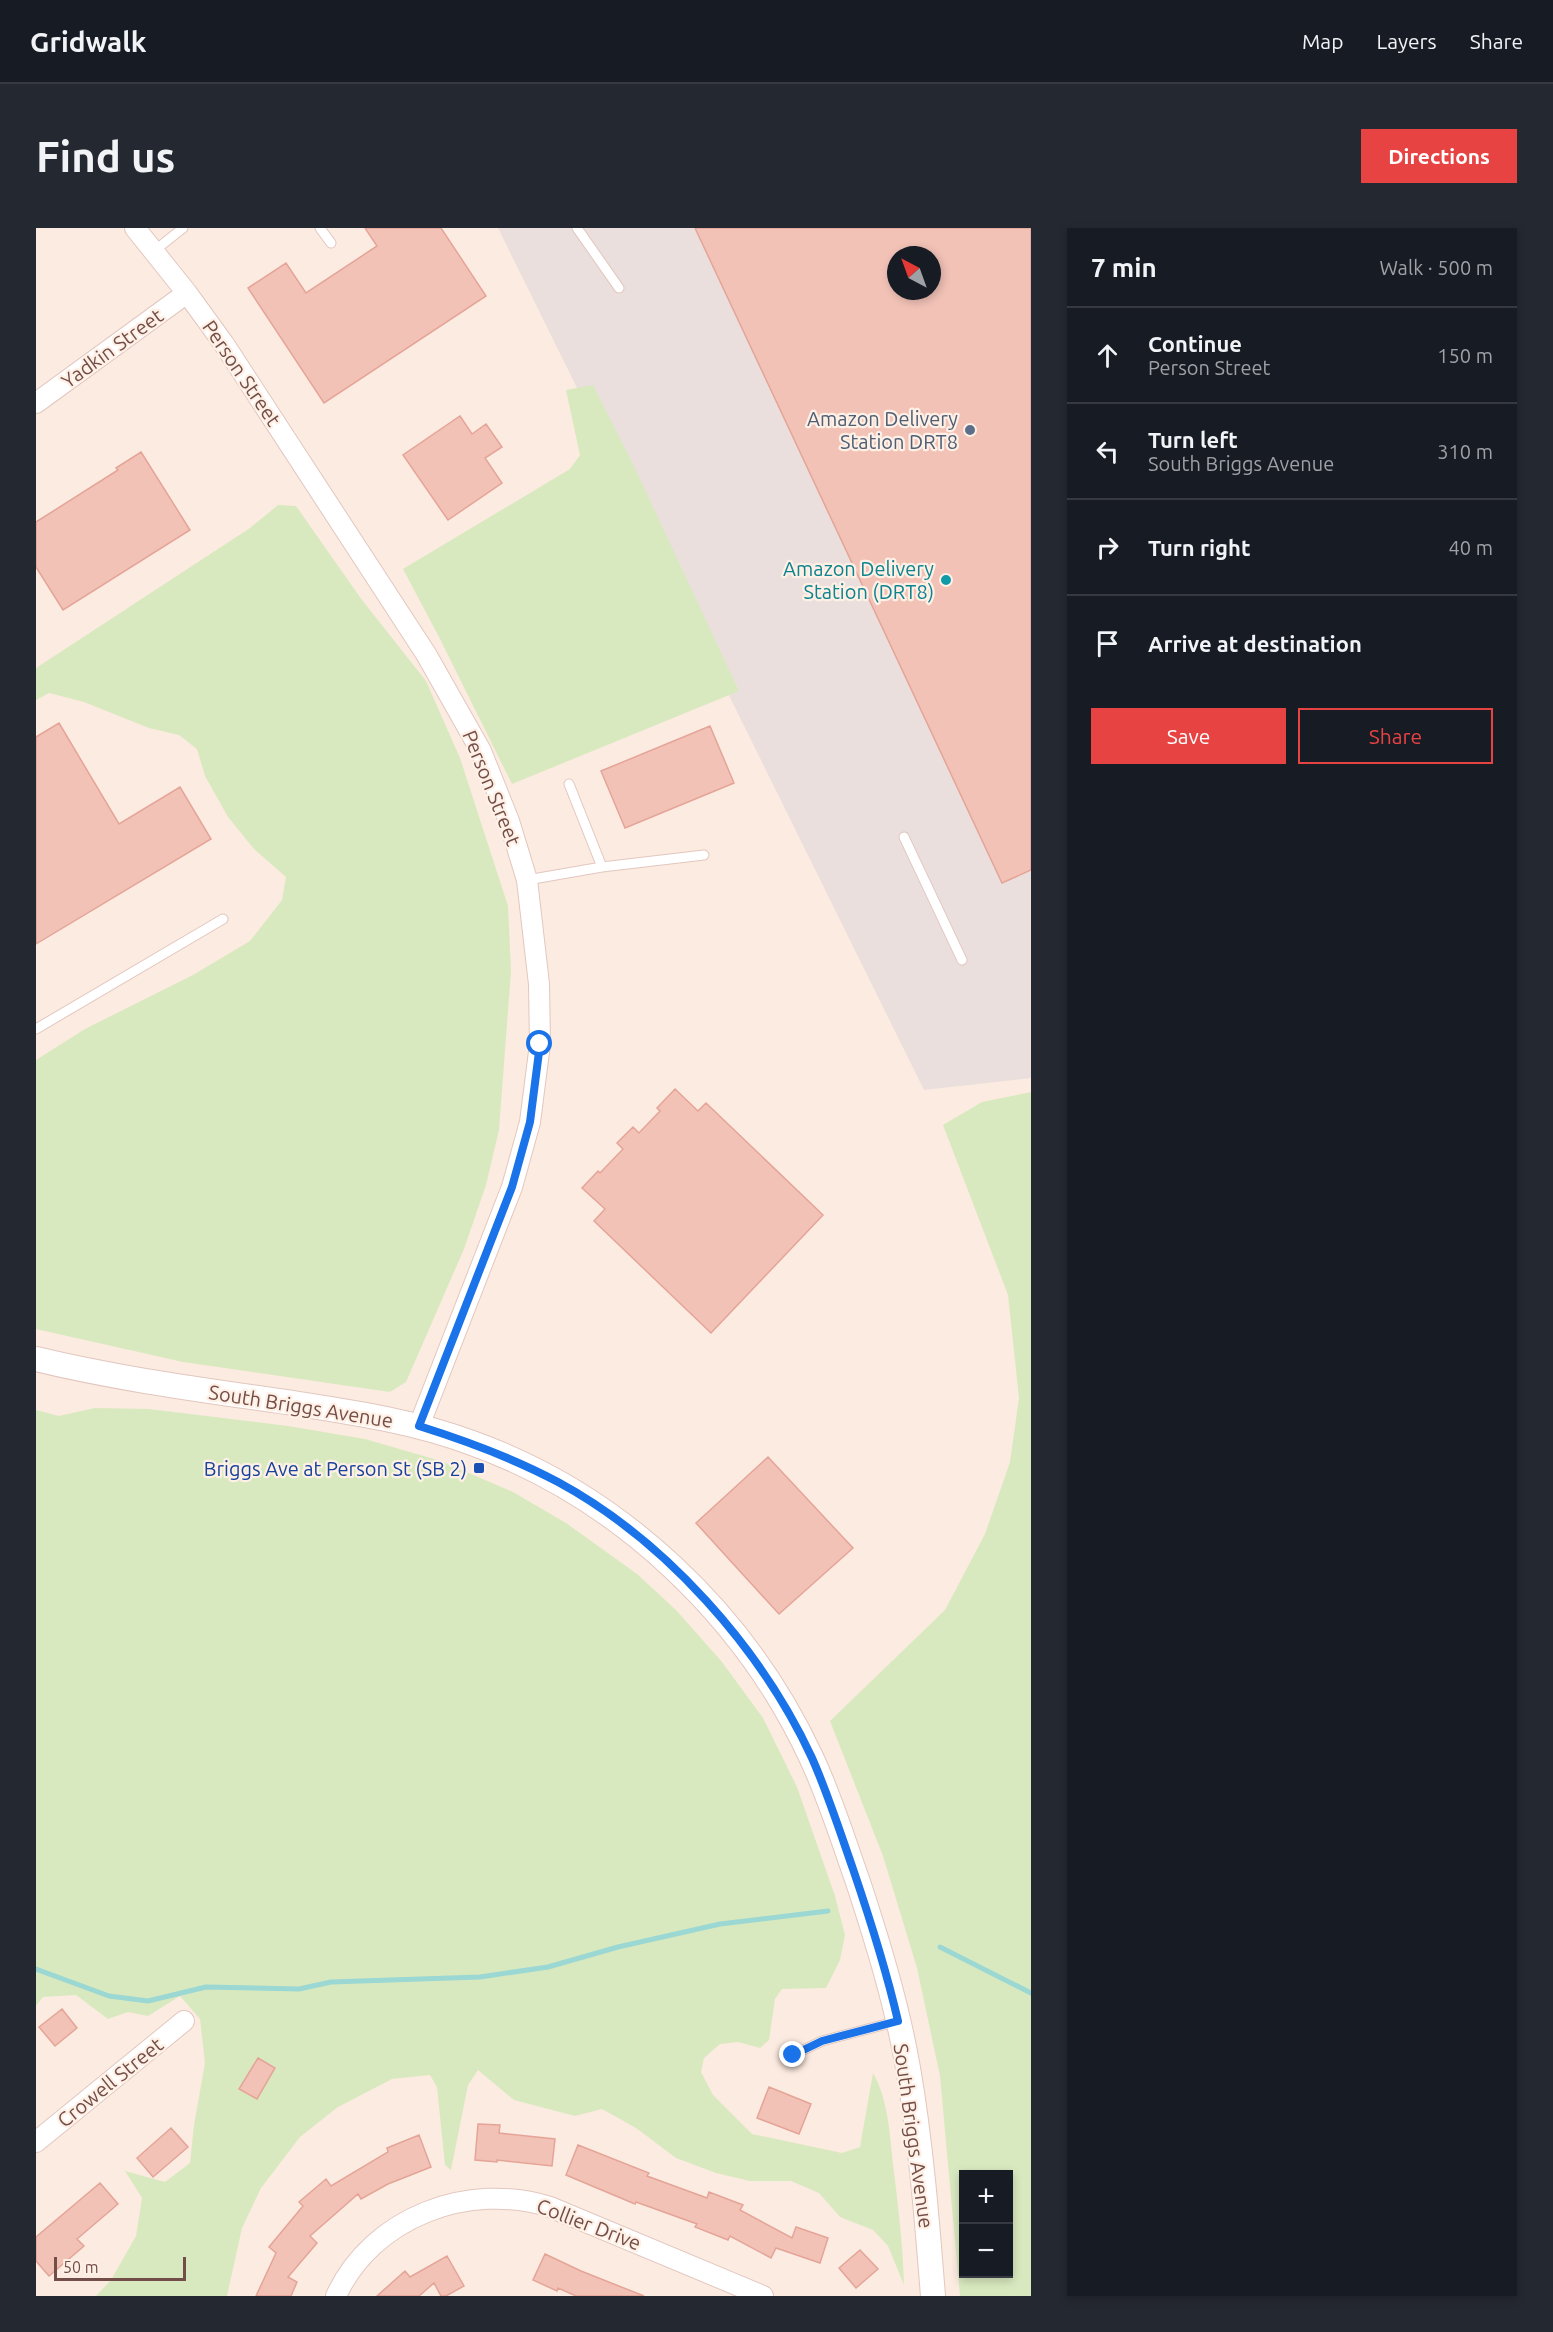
<!DOCTYPE html>
<html lang="en">
<head>
<meta charset="utf-8">
<style>
  :root { --surface:#171b24; --page:#242831; --text:#f1f3f6; --muted:#9ea1a6; --line:#363941; --accent:#e84343 }
  body { margin:0; font-family:Ubuntu,sans-serif; background:var(--page); color:var(--text) }
  .controls { position:absolute; right:18px; bottom:18px; display:grid; overflow:hidden; border-radius:0px; box-shadow:0 3px 9px #0003 }
  .controls button { width:54px; height:54px; display:grid; place-items:center; padding:0; border:0; border-bottom:2px solid var(--line); background:var(--surface); color:var(--text); font:30px sans-serif }
  .compass { position:absolute; left:851px; top:18px; width:54px; height:54px; border-radius:50%; background:var(--surface); box-shadow:0 3px 9px #0003; rotate:319deg }
  .scale { position:absolute; left:18px; bottom:15px; width:132px; box-sizing:border-box; padding-left:6px; border:3px solid #734d47; border-top:0; font-size:16px; line-height:21px; white-space:nowrap; color:#734d47; -webkit-text-stroke:4px #fff0e6; paint-order:stroke }
  .stop { position:absolute; width:18px; height:18px; margin:-14px; border:4px solid #1a73e8; border-radius:50%; background:#fff }
  .stop.end { background:#1a73e8; border-color:#fff; box-shadow:0 2px 6px #0008 }
  .list { margin:0; padding:0; list-style:none }
  h2 { display:flex; justify-content:space-between; align-items:center; height:78px; margin:0; padding:0 24px; font-size:26px }
  h2 small { font-size:20px; font-weight:400; color:var(--muted) }
  .list li { display:grid; grid-template-columns:39px 1fr auto; gap:18px; align-items:center; box-sizing:border-box; height:96px; padding:0 24px; border-top:2px solid var(--line) }
  .list b { display:block; font-size:22px; white-space:nowrap }
  .list p { margin:0; font-size:20px; white-space:nowrap; color:var(--muted) }
  .list em { font-size:20px; font-style:normal; color:var(--muted) }
  .actions { display:flex; gap:12px; padding:18px 24px }
  .actions a { flex:1; padding:14px 0; border:2px solid var(--accent); border-radius:0px; text-align:center; font-size:21px; color:var(--accent) }
  .actions .main { background:var(--accent); color:#fff }
  .icon { flex:none; width:33px; height:33px; fill:none; stroke:currentColor; stroke-width:2; stroke-linecap:round; stroke-linejoin:round }
  .map { position:relative; flex:none; width:995px; height:2068px; overflow:hidden; border-radius:0px }
  header { display:flex; align-items:center; gap:36px; box-sizing:border-box; height:84px; padding:0 30px; background:var(--surface); border-bottom:2px solid var(--line) }
  header strong { font-size:28px }
  nav { display:flex; gap:33px; margin-inline-start:auto; font-size:21px }
  .intro { display:flex; align-items:center; justify-content:space-between; box-sizing:border-box; height:144px; padding:0 36px }
  h1 { margin:0; font-size:42px }
  .button { padding:15px 27px; border-radius:0px; background:var(--accent); color:#fff; font-size:21px; font-weight:700 }
  main { display:flex; gap:36px; padding:0 36px }
  aside { flex:1; background:var(--surface); border-radius:0px; box-shadow:0 3px 9px #0003 }
  .map>svg:first-child { display:block }
  .industrial { fill:#eadfdc; fill-rule:evenodd }
  .green { fill:#d9e9bf; fill-rule:evenodd }
  .lines { fill:none; stroke-linecap:round; stroke-linejoin:round }
  .stream { stroke:#9bd7d3; stroke-width:5 }
  .building { fill:#f2c2b7; stroke:#e5a498; stroke-width:1.5; fill-rule:evenodd }
  .service-casing { stroke:#e2c7bf; stroke-width:11 }
  .minor-casing { stroke:#e2c7bf; stroke-width:22 }
  .tertiary-casing { stroke:#e2c7bf; stroke-width:26 }
  .service { stroke:#fff; stroke-width:9 }
  .minor { stroke:#fff; stroke-width:20 }
  .tertiary { stroke:#fff; stroke-width:24 }
  .route { stroke:#1a73e8; stroke-width:8 }
  .service-dot { fill:#5c6f8a; stroke:#fff0e6; stroke-width:2 }
  .culture-dot { fill:#0f9aa8; stroke:#fff0e6; stroke-width:2 }
  .transit-dot { fill:#1a4fb4; stroke:#fff0e6; stroke-width:2 }
  .labels { text-anchor:middle; dominant-baseline:central; stroke-width:4.5; stroke-linejoin:round; paint-order:stroke }
  .street-label { font-size:20px; fill:#734d47; stroke:#fff0e6 }
  .service-label { font-size:20px; fill:#4e5e75; stroke:#fff0e6; text-anchor:end }
  .culture-label { font-size:20px; fill:#0d838f; stroke:#fff0e6; text-anchor:end }
  .transit-label { font-size:20px; fill:#164399; stroke:#fff0e6; text-anchor:end }
</style>
</head>
<body>
<header>
<strong>Gridwalk</strong>
<nav><a>Map</a><a>Layers</a><a>Share</a></nav>
</header>
<div class="intro"><h1>Find us</h1><a class="button">Directions</a></div>
<main>
<div class="map">
<svg width="995" height="2068" viewBox="0 0 995 2068">
  <rect width="100%" height="100%" fill="#fcebe0"/>
  <path class="industrial" d="M462,0H995V850L888,862ZM860,27H896V63H860Z"/>
  <path class="green" d="M557,157L596,234L703,463L476,556L403,409L367,341L534,241L544,227L530,162Z
    M242,277L260,278L326,372L390,453L424,530L472,678L475,743L463,902L450,957L428,1021L370,1154L354,1164L147,1134L0,1101V832L49,801L157,747L214,713L246,672L250,649L218,621L192,589L169,548L161,521L143,507L113,500L48,474L13,465L0,472V440L214,300Z
    M995,864V2068H924L904,1848L881,1740L847,1628L794,1493L909,1382L949,1306L974,1234L983,1170L972,1067L907,897L946,874ZM972,1946V2046H927V1946Z
    M59,1180L113,1181L252,1198L329,1211L405,1233L477,1264L530,1295L601,1346L640,1382L686,1434L727,1490L761,1559L799,1668L809,1707L804,1732L790,1760L746,1761L739,1771L733,1812L724,1820L702,1814L684,1816L668,1830L665,1844L677,1867L716,1906L806,1925L824,1919L837,1845C852,1871 854,1907 857,1936C862,1977 867,2017 868,2057L852,2018L837,2002L804,1989L783,1965L755,1953H714L680,1945L640,1930L600,1900L566,1881L539,1888L478,1872L442,1842L432,1857L415,1942L409,1937L401,1859L394,1847L356,1851L302,1879L264,1909L225,1960L206,2000L191,2068H60L75,2052L100,2008L106,1970L89,1943L129,1954L154,1935L158,1897L169,1835L164,1791L144,1768L112,1788L92,1784L72,1791L40,1767L7,1769L0,1778V1182L23,1188Z"/>
  <g class="lines">
    <path class="stream" d="M904,1719L995,1765
      M0,1741L73,1768L112,1773L170,1759L263,1761L295,1754L444,1749L512,1739L582,1719L684,1696L792,1683"/>
  </g>
  <path class="building" d="M329,0H405L450,68L288,175L212,60L250,35L270,65L341,18Z
    M659,0H995V642L966,655ZM860,27H896V63H860Z
    M424,188L436,206L450,196L466,219L449,230L466,255L412,292L367,227Z
    M105,224L154,302L27,382L0,339V294L82,242L80,240Z
    M23,495L83,596L144,559L175,611L0,716V509Z
    M674,498L698,555L589,600L565,543Z
    M639,861L662,883L670,875L787,987L675,1105L558,993L569,981L546,960L562,943L564,945L587,921L581,915L597,899L603,905L624,883L621,880Z
    M732,1229L817,1320L743,1386L660,1295Z
    M26,1781L41,1800L19,1818L3,1799Z
    M222,1830L239,1840L221,1871L203,1861Z
    M733,1859L775,1876L763,1906L721,1890Z
    M442,1896L464,1897L463,1905L519,1911L516,1938L461,1932V1934L439,1932Z
    M135,1900L152,1919L117,1949L101,1930Z
    M383,1907L395,1939L352,1956L325,1971L322,1966L274,2008L281,2015L252,2049L261,2054L255,2068H220L240,2025L233,2019L267,1978L263,1974L290,1951L295,1958L352,1924L351,1920Z
    M542,1917L613,1945L611,1948L671,1970L673,1964L707,1977L704,1982L756,2010L760,1999L792,2010L784,2035L740,2020L735,2030L694,2008L692,2012L659,1999L661,1996L600,1974L599,1976L530,1947Z
    M64,1955L82,1976L41,2011L48,2018L13,2048L0,2033V2009Z
    M824,2022L842,2041L820,2060L803,2040Z
    M509,2026L545,2043L608,2068H540L522,2060L521,2063L497,2052Z
    M411,2028L428,2058L410,2068H405L398,2055L383,2068H341L369,2043L374,2049Z"/>
  <g class="lines">
    <g class="service-casing">
      <path id="service" d="M284,0L295,15
        M541,0L583,60
        M118,23L147,0
        M533,556L566,639
        M868,609L926,732
        M491,652L566,639L668,627
        M0,801L187,691
        M757,1827L786,1813L862,1793"/>
    </g>
    <g class="minor-casing">
      <path id="minor" d="M99,0L151,65L188,116L390,426L445,523L473,593L491,652L503,756L504,816L494,894L476,959L383,1198
        M0,175L151,65
        M0,1914L148,1793
        M300,2068C336,1989 433,1953 514,1979L727,2068"/>
    </g>
    <g class="tertiary-casing">
      <path id="tertiary" d="M0,1131C86,1152 175,1163 263,1176C321,1185 380,1194 436,1215C584,1268 709,1387 775,1529C794,1569 807,1612 822,1654C842,1715 861,1777 872,1840C885,1915 891,1992 897,2068"/>
    </g>
    <use href="#service" class="service"/>
    <use href="#minor" class="minor"/>
    <use href="#tertiary" class="tertiary"/>
  </g>
  <g class="lines">
    <path class="route" d="M504,816L494,894L476,959L383,1198C431,1213 477,1230 522,1254C629,1312 725,1420 776,1530C792,1566 804,1604 817,1641C834,1691 850,1741 862,1793L786,1813L757,1827"/>
  </g>
  <circle class="service-dot" cx="934" cy="202" r="6"/>
  <circle class="culture-dot" cx="910" cy="352" r="6"/>
  <rect class="transit-dot" x="437" y="1234" width="12" height="12" rx="3"/>
  <g class="labels">
    <g class="street-label">
      <text transform="translate(76 120) rotate(-36)">Yadkin Street</text>
      <text transform="translate(206 145) rotate(56)">Person Street</text>
      <text transform="translate(456 560) rotate(68)">Person Street</text>
      <text transform="translate(265 1178) rotate(9)">South Briggs Avenue</text>
      <text transform="translate(74 1854) rotate(-39)">Crowell Street</text>
      <text transform="translate(878 1908) rotate(82)">South Briggs Avenue</text>
      <text transform="translate(553 1996) rotate(21)">Collier Drive</text>
    </g>
    <g class="service-label">
      <text x="922" y="190">Amazon Delivery<tspan x="922" dy="23">Station DRT8</tspan></text>
    </g>
    <g class="culture-label">
      <text x="898" y="340">Amazon Delivery<tspan x="898" dy="23">Station (DRT8)</tspan></text>
    </g>
    <g class="transit-label">
      <text x="431" y="1240">Briggs Ave at Person St (SB 2)</text>
    </g>
  </g>
</svg>
<div class="controls">
<button>+</button>
<button>−</button>
</div>
<svg class="compass" viewBox="-18 -18 36 36"><path d="M0-13l5 13h-10z" fill="#e53935"/><path d="M0 13l5-13h-10z" fill="#9ea1a6"/></svg>
<div class="scale">50 m</div>
<div class="stop" style="left:504px;top:816px"></div>
<div class="stop end" style="left:757px;top:1827px"></div>
</div>
<aside>
<h2>7 min<small>Walk · 500 m</small></h2>
<ul class="list">
<li><svg class="icon" aria-label="ahead" viewBox="0 0 24 24"><path d="M12 20V5M6 11l6-6 6 6"/></svg><div><b>Continue</b><p>Person Street</p></div><em>150 m</em></li>
<li><svg class="icon" aria-label="left" viewBox="0 0 24 24"><path d="M17 20v-9H6M10 6l-5 5 5 5"/></svg><div><b>Turn left</b><p>South Briggs Avenue</p></div><em>310 m</em></li>
<li><svg class="icon" aria-label="right" viewBox="0 0 24 24"><path d="M7 20v-9h11M14 6l5 5-5 5"/></svg><div><b>Turn right</b></div><em>40 m</em></li>
<li><svg class="icon" aria-label="arrive" viewBox="0 0 24 24"><path d="M6 21V4h12l-3 4 3 4H6"/></svg><div><b>Arrive at destination</b></div></li>
</ul>
<div class="actions"><a class="main">Save</a><a>Share</a></div>
</aside>
</main>
</body>
</html>
